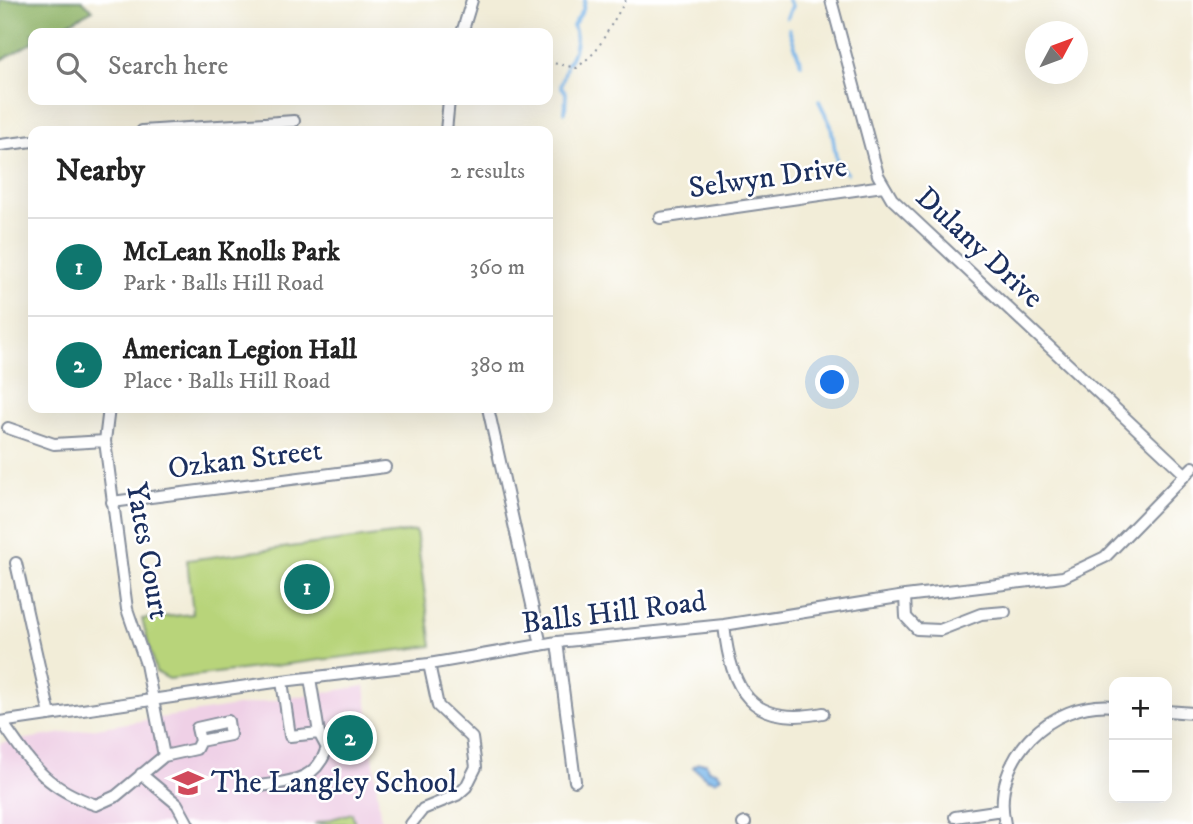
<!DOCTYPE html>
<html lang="en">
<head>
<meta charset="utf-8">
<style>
  :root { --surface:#fff; --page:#f2f2f2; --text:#222; --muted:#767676; --line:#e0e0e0; --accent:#0f766e }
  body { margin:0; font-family:"IM FELL DW Pica",serif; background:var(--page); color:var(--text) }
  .controls { position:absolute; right:21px; bottom:21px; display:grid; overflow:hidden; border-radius:14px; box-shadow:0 7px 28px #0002 }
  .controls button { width:63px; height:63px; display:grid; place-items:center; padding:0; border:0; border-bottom:2px solid var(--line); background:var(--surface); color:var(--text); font:35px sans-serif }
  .compass { position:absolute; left:1025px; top:21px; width:63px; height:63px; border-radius:50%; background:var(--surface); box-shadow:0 7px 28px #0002; rotate:49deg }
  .you { position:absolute; left:833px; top:383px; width:24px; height:24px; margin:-18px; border:5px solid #fff; border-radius:50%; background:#1a73e8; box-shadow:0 0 0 10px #1a73e833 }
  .badge { display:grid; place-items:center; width:46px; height:46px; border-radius:50%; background:var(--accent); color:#fff; font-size:23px; font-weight:700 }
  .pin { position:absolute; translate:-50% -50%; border:4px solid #fff; box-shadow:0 2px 7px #0006 }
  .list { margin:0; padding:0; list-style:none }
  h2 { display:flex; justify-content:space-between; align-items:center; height:91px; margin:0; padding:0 28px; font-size:30px }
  h2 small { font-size:23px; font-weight:400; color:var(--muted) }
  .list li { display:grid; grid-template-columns:46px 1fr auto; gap:21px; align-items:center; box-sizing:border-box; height:98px; padding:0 28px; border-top:2px solid var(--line) }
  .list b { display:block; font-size:26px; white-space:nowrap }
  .list p { margin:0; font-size:23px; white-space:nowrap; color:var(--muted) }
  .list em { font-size:23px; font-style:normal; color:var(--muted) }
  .icon { flex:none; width:38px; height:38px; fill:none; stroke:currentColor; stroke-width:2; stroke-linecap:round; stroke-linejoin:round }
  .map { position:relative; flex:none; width:1193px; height:824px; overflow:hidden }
  .search { position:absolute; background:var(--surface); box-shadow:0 7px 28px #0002; left:28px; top:28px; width:525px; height:77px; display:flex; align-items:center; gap:18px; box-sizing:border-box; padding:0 24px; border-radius:14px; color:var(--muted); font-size:26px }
  .panel { position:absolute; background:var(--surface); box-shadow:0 7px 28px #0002; left:28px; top:126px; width:525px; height:287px; border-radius:14px }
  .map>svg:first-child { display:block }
  .built { fill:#efd0e6 }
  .green { fill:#b8d47a; stroke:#6a826c; stroke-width:2 }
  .forest { fill:#92b66a; stroke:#567264; stroke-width:2 }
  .water { fill:#75b4e9; stroke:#4872a4; stroke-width:2 }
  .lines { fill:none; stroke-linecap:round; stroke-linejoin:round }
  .stream { stroke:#75b4e9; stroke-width:3.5 }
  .minor-casing { stroke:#868e9b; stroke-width:14 }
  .path { stroke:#868e9b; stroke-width:2; stroke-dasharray:2 5; stroke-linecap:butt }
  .minor { stroke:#fff; stroke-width:10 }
  .labels { text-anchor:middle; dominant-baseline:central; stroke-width:5; stroke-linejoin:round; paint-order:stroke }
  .street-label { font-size:30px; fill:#1b2f5e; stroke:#fff }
  .poi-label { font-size:30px; fill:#1b2f5e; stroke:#fff; text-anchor:start }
</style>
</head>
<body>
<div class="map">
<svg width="1193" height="824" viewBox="0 0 1193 824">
  <rect width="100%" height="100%" fill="#fff"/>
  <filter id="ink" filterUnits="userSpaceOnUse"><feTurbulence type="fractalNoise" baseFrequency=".0143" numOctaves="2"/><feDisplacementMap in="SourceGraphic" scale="14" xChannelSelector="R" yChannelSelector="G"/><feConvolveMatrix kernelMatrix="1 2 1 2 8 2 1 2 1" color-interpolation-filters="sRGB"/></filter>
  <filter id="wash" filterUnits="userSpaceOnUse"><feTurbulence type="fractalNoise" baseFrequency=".00686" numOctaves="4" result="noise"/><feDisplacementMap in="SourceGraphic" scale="28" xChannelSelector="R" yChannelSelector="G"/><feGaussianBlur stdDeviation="1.57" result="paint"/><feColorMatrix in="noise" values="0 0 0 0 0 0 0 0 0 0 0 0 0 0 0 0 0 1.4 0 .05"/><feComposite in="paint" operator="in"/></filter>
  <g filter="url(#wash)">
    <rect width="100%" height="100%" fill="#f2edd8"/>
    <path class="built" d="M365,686L381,824H0V743Z"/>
    <path class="green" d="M416,531L432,646L169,679L156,672L142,619L193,614L187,560Z
      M352,813L355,824H314Z"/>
    <path class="forest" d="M0,0H82L93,10L50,33H33V42L0,61Z"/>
    <path class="water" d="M698,763H706L708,770L716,771L721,777L715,781L706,778L693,767Z"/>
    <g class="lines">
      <path class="stream" d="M787,18L792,6L788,0
        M789,29L801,64
        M567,64C575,54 579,37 573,26L583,10L585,0
        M819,101L831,126L837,163L847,173
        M565,112L566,93L561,86L566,68"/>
    </g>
  </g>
  <g filter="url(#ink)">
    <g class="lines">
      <g class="minor-casing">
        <path id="minor" d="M831,0L878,175L892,199L1186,475
          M462,33L472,0
          M142,131L294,121
          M446,131L449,100
          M0,145L33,141
          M660,218L883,186
          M488,408L541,645
          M8,428L54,444L105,441
          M112,502L385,467
          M16,563L50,715
          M905,596L906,617L917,629L940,630L981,614L1005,612
          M724,625C731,691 751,727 823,713
          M557,642L575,781
          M282,681L290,736L319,733L310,678
          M1167,711L1193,713
          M0,722L282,681L429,664L557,642L724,625L905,596L1063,577L1105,557L1193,467
          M2,722C32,765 44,787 96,805L116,796L164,756L146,664L127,609L105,441L109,408
          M164,756L196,749L200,741L230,735L228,721L197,728L200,741
          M141,774L177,804L188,824
          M261,786C291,781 316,781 327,748L319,733
          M955,817L1002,810
          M411,824L423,809L457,795L466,787L476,767L472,738L438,706L429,664
          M743,824L745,823
          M1005,824C990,759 1051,700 1114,706"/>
      </g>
      <path class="path" d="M548,62L577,68L596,51L626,0"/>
      <use href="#minor" class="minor"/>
    </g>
  </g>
  <defs>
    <g id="school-bare" transform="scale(2.415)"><path d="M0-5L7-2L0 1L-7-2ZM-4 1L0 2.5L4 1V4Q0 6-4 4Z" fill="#d1495b" stroke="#fff" stroke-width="2.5" paint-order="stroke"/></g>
  </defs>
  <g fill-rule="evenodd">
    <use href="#school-bare" x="188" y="783"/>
  </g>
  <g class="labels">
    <g class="street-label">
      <text transform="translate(768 178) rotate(-8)">Selwyn Drive</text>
      <text transform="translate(979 248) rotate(43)">Dulany Drive</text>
      <text transform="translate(245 460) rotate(-7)">Ozkan Street</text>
      <text transform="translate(147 551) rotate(80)">Yates Court</text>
      <text transform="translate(614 613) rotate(-7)">Balls Hill Road</text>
    </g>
    <g class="poi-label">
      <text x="211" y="783">The Langley School</text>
    </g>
  </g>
</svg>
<div class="controls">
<button>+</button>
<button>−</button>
</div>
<svg class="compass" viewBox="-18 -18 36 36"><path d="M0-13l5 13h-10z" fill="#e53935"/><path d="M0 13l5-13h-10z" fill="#767676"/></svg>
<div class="you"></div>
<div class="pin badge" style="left:307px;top:587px">1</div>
<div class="pin badge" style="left:350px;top:738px">2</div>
<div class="search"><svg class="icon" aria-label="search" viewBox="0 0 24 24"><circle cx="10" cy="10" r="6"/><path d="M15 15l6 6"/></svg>Search here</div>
<section class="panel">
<h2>Nearby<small>2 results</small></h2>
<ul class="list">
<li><span class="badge">1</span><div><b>McLean Knolls Park</b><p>Park · Balls Hill Road</p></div><em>360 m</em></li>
<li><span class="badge">2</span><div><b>American Legion Hall</b><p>Place · Balls Hill Road</p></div><em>380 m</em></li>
</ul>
</section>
</div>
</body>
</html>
